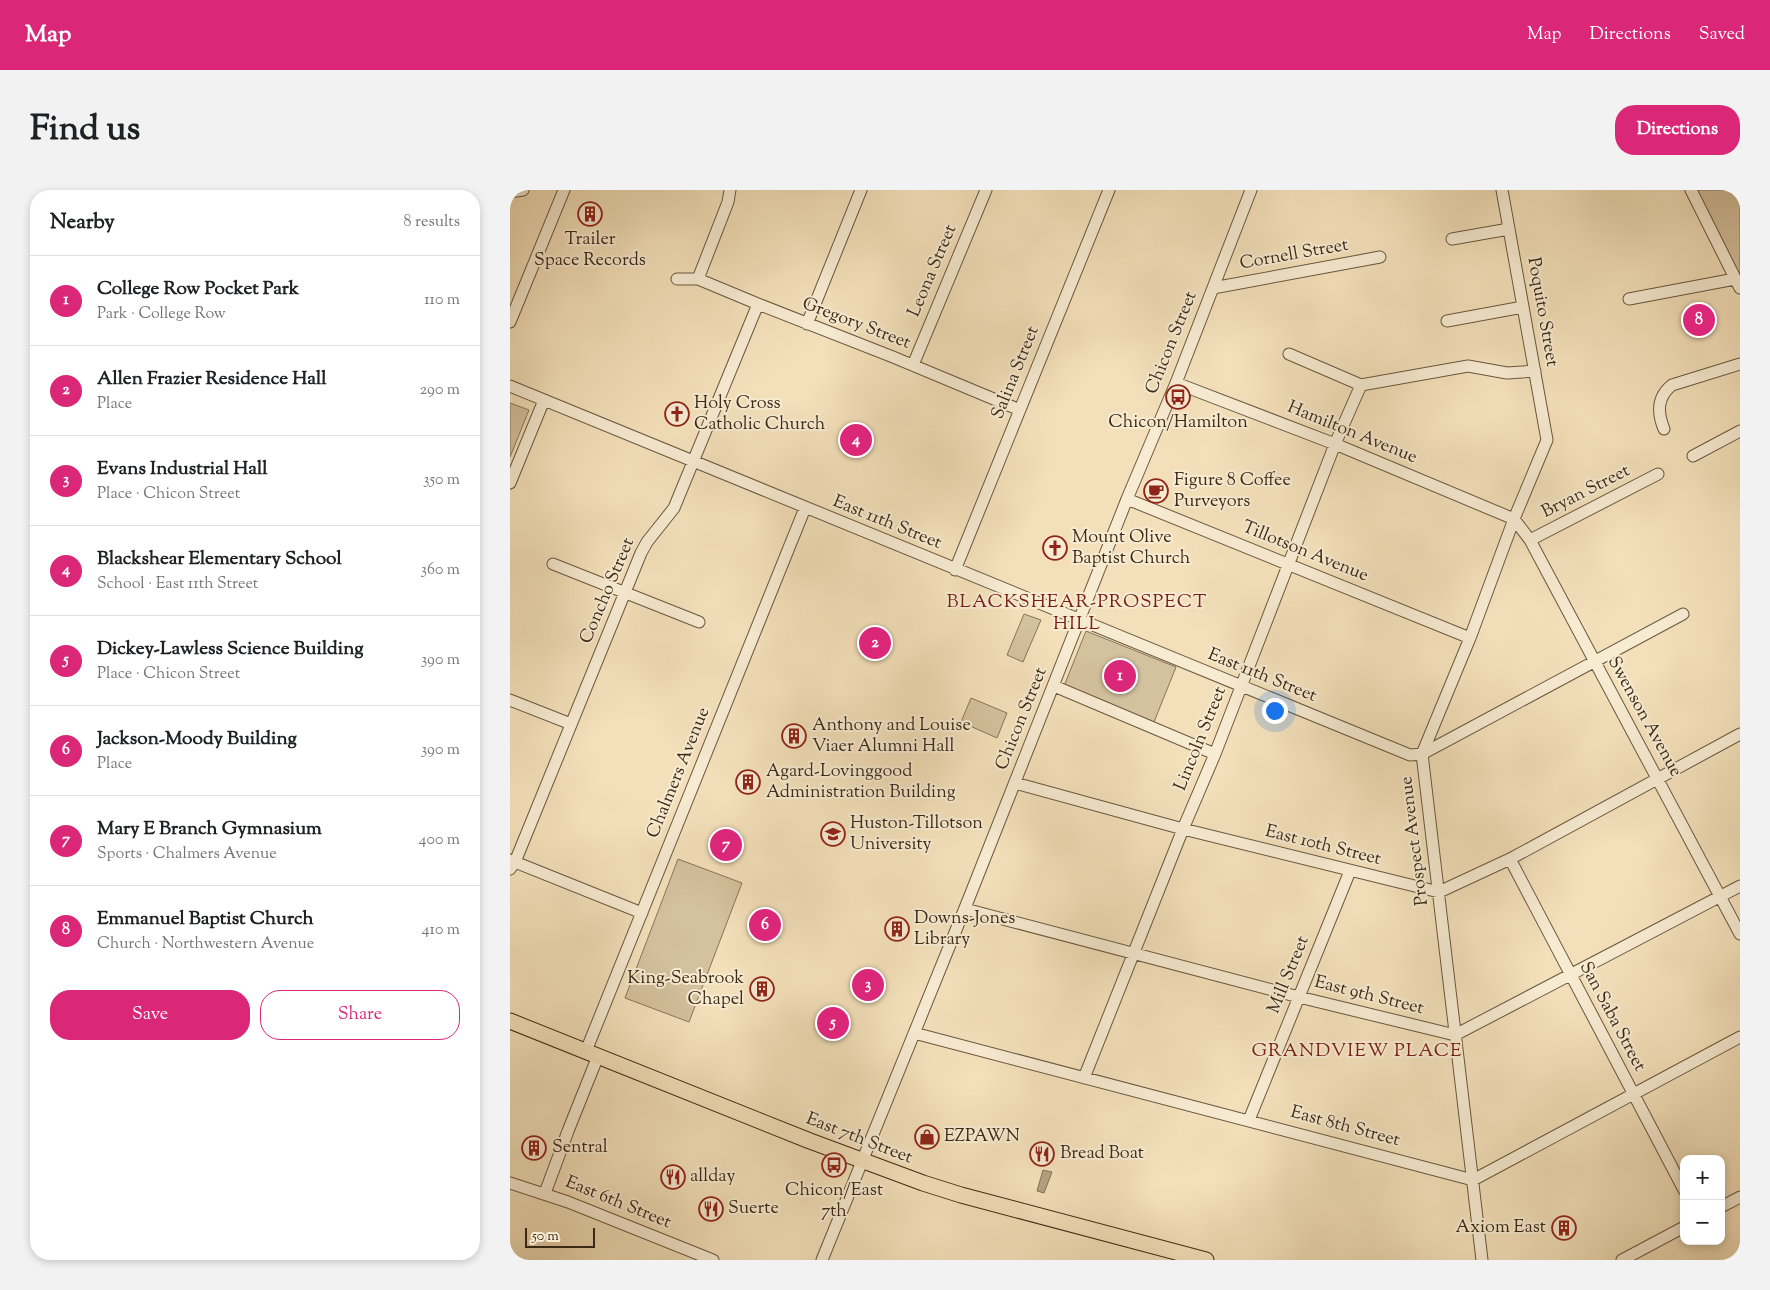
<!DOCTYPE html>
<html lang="en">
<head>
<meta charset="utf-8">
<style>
  :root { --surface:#fff; --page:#f2f2f2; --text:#202124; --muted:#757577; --line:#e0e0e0; --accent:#db2777 }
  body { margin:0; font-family:"Sorts Mill Goudy",serif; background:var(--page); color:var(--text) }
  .controls { position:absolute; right:15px; bottom:15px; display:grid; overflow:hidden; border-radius:10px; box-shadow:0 2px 8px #0003 }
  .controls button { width:45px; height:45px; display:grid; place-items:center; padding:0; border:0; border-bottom:1px solid var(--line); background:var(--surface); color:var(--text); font:25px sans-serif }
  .scale { position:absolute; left:15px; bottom:12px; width:70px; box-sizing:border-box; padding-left:5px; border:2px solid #3c2915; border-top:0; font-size:14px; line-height:18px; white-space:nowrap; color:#3c2915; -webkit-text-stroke:4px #f7ebd2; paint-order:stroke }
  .you { position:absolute; left:764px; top:520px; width:18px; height:18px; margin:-12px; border:4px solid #fff; border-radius:50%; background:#1a73e8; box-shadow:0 0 0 8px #1a73e833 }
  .badge { display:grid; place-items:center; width:32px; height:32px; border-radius:50%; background:var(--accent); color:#fff; font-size:16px; font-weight:700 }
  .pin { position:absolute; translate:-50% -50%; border:2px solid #fff; box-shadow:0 1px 5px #0006 }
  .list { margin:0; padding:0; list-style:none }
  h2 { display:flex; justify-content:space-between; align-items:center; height:65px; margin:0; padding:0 20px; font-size:21px }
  h2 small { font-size:16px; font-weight:400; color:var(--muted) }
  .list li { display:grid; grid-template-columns:32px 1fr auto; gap:15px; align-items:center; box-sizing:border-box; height:90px; padding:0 20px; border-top:1px solid var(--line) }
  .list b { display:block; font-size:19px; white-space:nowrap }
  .list p { margin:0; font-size:16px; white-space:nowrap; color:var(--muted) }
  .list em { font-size:16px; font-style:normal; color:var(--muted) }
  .actions { display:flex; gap:10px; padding:15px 20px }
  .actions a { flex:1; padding:11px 0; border:1px solid var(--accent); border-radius:20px; text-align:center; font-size:18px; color:var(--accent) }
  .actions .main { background:var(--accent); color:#fff }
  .map { position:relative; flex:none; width:1230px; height:1070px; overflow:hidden; border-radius:20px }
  header { display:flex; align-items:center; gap:30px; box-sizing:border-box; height:70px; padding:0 25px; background:var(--accent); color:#fff }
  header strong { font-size:24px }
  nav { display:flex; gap:28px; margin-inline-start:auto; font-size:18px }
  .intro { display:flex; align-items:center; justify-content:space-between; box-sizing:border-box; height:120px; padding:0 30px }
  h1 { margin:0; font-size:35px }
  .button { padding:12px 22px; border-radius:20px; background:var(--accent); color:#fff; font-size:18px; font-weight:700 }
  main { display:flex; gap:30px; padding:0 30px }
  aside { flex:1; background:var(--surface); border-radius:20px; box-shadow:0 2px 8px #0003 }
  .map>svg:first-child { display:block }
  .green { fill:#d4c19e; stroke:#88755a }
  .water { fill:#b5a282; stroke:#857256 }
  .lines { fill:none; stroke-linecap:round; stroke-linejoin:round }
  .minor-casing { stroke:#6a573e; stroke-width:13 }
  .major-casing { stroke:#3c2915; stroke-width:17 }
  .minor { stroke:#f7ebd2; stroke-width:11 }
  .major { stroke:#f3e0ba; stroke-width:15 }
  .labels { text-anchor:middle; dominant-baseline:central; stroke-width:4; stroke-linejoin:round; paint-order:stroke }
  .poi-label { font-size:18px; fill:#3c2915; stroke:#f7ebd2; text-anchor:start }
  .street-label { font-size:18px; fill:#3c2915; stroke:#f7ebd2 }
  .neighbourhood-label { font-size:19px; letter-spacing:1px; fill:#7a1f14; stroke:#f7ebd2 }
</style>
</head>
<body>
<header>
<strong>Map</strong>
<nav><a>Map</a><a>Directions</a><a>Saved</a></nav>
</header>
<div class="intro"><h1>Find us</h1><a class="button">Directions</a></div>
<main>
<aside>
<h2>Nearby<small>8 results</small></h2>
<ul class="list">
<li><span class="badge">1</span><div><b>College Row Pocket Park</b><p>Park · College Row</p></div><em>110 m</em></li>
<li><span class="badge">2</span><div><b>Allen Frazier Residence Hall</b><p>Place</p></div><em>290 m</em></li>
<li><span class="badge">3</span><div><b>Evans Industrial Hall</b><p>Place · Chicon Street</p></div><em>350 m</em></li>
<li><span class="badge">4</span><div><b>Blackshear Elementary School</b><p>School · East 11th Street</p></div><em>360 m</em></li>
<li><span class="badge">5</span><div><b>Dickey-Lawless Science Building</b><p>Place · Chicon Street</p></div><em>390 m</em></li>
<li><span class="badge">6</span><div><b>Jackson-Moody Building</b><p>Place</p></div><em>390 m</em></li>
<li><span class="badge">7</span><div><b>Mary E Branch Gymnasium</b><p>Sports · Chalmers Avenue</p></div><em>400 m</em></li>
<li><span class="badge">8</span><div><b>Emmanuel Baptist Church</b><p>Church · Northwestern Avenue</p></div><em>410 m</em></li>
</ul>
<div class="actions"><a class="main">Save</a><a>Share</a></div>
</aside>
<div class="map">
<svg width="1230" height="1070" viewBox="0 0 1230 1070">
  <rect width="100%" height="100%" fill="#f3e0ba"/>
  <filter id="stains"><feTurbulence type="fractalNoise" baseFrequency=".004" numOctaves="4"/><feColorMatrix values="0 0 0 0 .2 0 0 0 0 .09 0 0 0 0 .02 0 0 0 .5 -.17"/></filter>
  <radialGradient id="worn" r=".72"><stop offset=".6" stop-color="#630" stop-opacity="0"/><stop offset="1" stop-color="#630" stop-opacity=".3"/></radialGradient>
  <path class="green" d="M1187,0H1230V88Z
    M0,213L19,220L0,267Z
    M514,424L531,430L513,472L497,465Z
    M576,441L666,477L644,532L554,496Z
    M461,508L497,523L487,548L451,532Z
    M168,669L232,693L179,832L115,808Z"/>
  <path class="water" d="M533,980L542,982L534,1003L527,1001Z"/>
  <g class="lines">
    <g class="minor-casing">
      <path id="minor" d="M1181,0L1230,98
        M0,2L13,0
        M942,49L999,39
        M167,89H188L248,114L383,167L510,220
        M188,89L218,12L220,0
        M703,98L870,67
        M1119,109L1225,89
        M937,131L1013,117
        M0,132L54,0
        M297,134L351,0
        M779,164L851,195L958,176L997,183L1025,181
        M403,175L476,0
        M666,193L825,254L1004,329L1020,350L1230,744
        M0,196L900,565L912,564L1173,424
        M1154,239C1147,222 1147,207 1162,195L1230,174
        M1183,266L1230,241
        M0,293L34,210
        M617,309L960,448
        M1020,350L1148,284
        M43,374L189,432
        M445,380L599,0
        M544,496L705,564
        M0,510L61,534
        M505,593L673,639L929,702L1000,669L1230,544
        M1000,669L1174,1000
        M0,670L132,723
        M0,679L5,672L131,363L137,352L164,318L248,114
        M455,719L789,807L945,845L1230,696
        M404,843L963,990L1230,847
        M76,861L295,318
        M574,888L673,639L705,564L825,254L851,195
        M739,930L840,681
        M0,993L58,1012L203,1070
        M35,1003L58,941L88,866
        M1211,1017L1230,1007
        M312,1070L459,708L617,309L666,193L741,0
        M972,1070L912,564L960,448L1004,329L1037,250L992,0
        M1112,1070L1174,1037"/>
    </g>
    <g class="major-casing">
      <path id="major" d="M0,831L300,951L413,993L451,1005L696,1070"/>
    </g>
    <use href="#minor" class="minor"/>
    <use href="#major" class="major"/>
  </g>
  <defs>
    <g id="building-ring" transform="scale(1.25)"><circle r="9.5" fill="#f7ebd2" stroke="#8f2418" stroke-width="1.5"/><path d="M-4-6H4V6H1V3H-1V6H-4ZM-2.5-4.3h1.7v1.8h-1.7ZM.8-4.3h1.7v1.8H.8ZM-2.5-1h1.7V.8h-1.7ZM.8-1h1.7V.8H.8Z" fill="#8f2418"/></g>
    <g id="bus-ring" transform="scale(1.25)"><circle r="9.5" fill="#f7ebd2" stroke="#8f2418" stroke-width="1.5"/><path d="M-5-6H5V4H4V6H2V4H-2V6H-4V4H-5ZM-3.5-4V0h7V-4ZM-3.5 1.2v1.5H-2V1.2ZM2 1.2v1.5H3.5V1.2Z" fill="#8f2418"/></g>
    <g id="church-ring" transform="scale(1.25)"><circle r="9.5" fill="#f7ebd2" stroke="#8f2418" stroke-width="1.5"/><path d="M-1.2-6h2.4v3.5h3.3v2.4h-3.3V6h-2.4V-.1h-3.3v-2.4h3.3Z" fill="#8f2418"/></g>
    <g id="cafe-ring" transform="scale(1.25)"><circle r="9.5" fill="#f7ebd2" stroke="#8f2418" stroke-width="1.5"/><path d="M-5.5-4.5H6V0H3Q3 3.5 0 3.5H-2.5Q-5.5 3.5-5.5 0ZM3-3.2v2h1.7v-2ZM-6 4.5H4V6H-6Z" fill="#8f2418"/></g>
    <g id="university-ring" transform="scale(1.25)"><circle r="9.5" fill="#f7ebd2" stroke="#8f2418" stroke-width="1.5"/><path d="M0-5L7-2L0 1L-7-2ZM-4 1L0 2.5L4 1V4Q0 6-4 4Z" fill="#8f2418"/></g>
    <g id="shop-ring" transform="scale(1.25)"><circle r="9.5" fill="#f7ebd2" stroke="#8f2418" stroke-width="1.5"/><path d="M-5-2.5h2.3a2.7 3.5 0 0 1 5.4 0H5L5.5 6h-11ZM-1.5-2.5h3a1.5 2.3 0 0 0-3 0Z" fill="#8f2418"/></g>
    <g id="restaurant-ring" transform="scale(1.25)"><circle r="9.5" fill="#f7ebd2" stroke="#8f2418" stroke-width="1.5"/><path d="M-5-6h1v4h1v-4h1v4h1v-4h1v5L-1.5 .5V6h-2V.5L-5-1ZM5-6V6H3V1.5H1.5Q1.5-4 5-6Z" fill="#8f2418"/></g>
  </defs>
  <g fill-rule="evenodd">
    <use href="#building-ring" x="80" y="24"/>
    <use href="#bus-ring" x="668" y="207"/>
    <use href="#church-ring" x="167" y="224"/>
    <use href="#cafe-ring" x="646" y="301"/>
    <use href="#church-ring" x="545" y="358"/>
    <use href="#building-ring" x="284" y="546"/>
    <use href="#building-ring" x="238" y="592"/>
    <use href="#university-ring" x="323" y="644"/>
    <use href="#building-ring" x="387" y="739"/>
    <use href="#building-ring" x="252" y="799"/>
    <use href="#shop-ring" x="417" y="947"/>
    <use href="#building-ring" x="24" y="958"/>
    <use href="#restaurant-ring" x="532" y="964"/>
    <use href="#bus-ring" x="324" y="975"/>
    <use href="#restaurant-ring" x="163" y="987"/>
    <use href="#restaurant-ring" x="201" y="1019"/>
    <use href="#building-ring" x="1054" y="1038"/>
  </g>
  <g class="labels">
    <g class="poi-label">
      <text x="80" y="50" text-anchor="middle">Trailer<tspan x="80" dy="21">Space Records</tspan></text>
      <text x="184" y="214">Holy Cross<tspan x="184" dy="21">Catholic Church</tspan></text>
      <text x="668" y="233" text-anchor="middle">Chicon/Hamilton</text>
      <text x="664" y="291">Figure 8 Coffee<tspan x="664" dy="21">Purveyors</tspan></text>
      <text x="562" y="348">Mount Olive<tspan x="562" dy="21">Baptist Church</tspan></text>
      <text x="302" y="536">Anthony and Louise<tspan x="302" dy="21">Viaer Alumni Hall</tspan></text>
      <text x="256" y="582">Agard-Lovinggood<tspan x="256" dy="21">Administration Building</tspan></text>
      <text x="340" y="634">Huston-Tillotson<tspan x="340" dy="21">University</tspan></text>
      <text x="404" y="729">Downs-Jones<tspan x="404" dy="21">Library</tspan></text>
      <text x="234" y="789" text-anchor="end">King-Seabrook<tspan x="234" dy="21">Chapel</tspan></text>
      <text x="434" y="947">EZPAWN</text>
      <text x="42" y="958">Sentral</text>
      <text x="550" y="964">Bread Boat</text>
      <text x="180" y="987">allday</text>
      <text x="324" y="1001" text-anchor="middle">Chicon/East<tspan x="324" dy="21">7th</tspan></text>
      <text x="218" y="1019">Suerte</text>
      <text x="1036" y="1038" text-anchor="end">Axiom East</text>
    </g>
    <g class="street-label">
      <text transform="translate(784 65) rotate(-10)">Cornell Street</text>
      <text transform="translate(423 81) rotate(-67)">Leona Street</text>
      <text transform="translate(1032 122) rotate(80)">Poquito Street</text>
      <text transform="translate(346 134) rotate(21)">Gregory Street</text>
      <text transform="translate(662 153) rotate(-68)">Chicon Street</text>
      <text transform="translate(506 183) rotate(-68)">Salina Street</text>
      <text transform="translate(842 243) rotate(22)">Hamilton Avenue</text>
      <text transform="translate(1076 302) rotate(-27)">Bryan Street</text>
      <text transform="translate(377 333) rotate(22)">East 11th Street</text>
      <text transform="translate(795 362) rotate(22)">Tillotson Avenue</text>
      <text transform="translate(98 401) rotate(-67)">Concho Street</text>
      <text transform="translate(752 486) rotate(22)">East 11th Street</text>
      <text transform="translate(1134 527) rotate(61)">Swenson Avenue</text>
      <text transform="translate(512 529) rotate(-68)">Chicon Street</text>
      <text transform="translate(691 549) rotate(-68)">Lincoln Street</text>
      <text transform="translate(169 583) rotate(-68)">Chalmers Avenue</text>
      <text transform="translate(905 651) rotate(-97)">Prospect Avenue</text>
      <text transform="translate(813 656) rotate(14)">East 10th Street</text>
      <text transform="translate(779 785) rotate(-68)">Mill Street</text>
      <text transform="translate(859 806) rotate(14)">East 9th Street</text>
      <text transform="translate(1102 827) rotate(62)">San Saba Street</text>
      <text transform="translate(835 937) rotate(15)">East 8th Street</text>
      <text transform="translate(349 949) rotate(21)">East 7th Street</text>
      <text transform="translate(108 1013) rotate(22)">East 6th Street</text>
    </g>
    <g class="neighbourhood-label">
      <text x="567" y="412">BLACKSHEAR-PROSPECT<tspan x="567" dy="22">HILL</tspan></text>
      <text x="847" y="861">GRANDVIEW PLACE</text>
    </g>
  </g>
  <rect width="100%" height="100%" filter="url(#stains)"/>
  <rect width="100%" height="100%" fill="url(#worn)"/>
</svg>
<div class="controls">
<button>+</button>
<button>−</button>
</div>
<div class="scale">50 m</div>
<div class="you"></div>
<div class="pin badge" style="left:610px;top:486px">1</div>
<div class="pin badge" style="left:365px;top:453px">2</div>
<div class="pin badge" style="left:358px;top:795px">3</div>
<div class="pin badge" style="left:346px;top:250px">4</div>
<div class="pin badge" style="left:323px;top:833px">5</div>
<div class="pin badge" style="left:255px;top:735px">6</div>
<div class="pin badge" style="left:216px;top:655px">7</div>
<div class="pin badge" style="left:1189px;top:130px">8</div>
</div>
</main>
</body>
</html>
